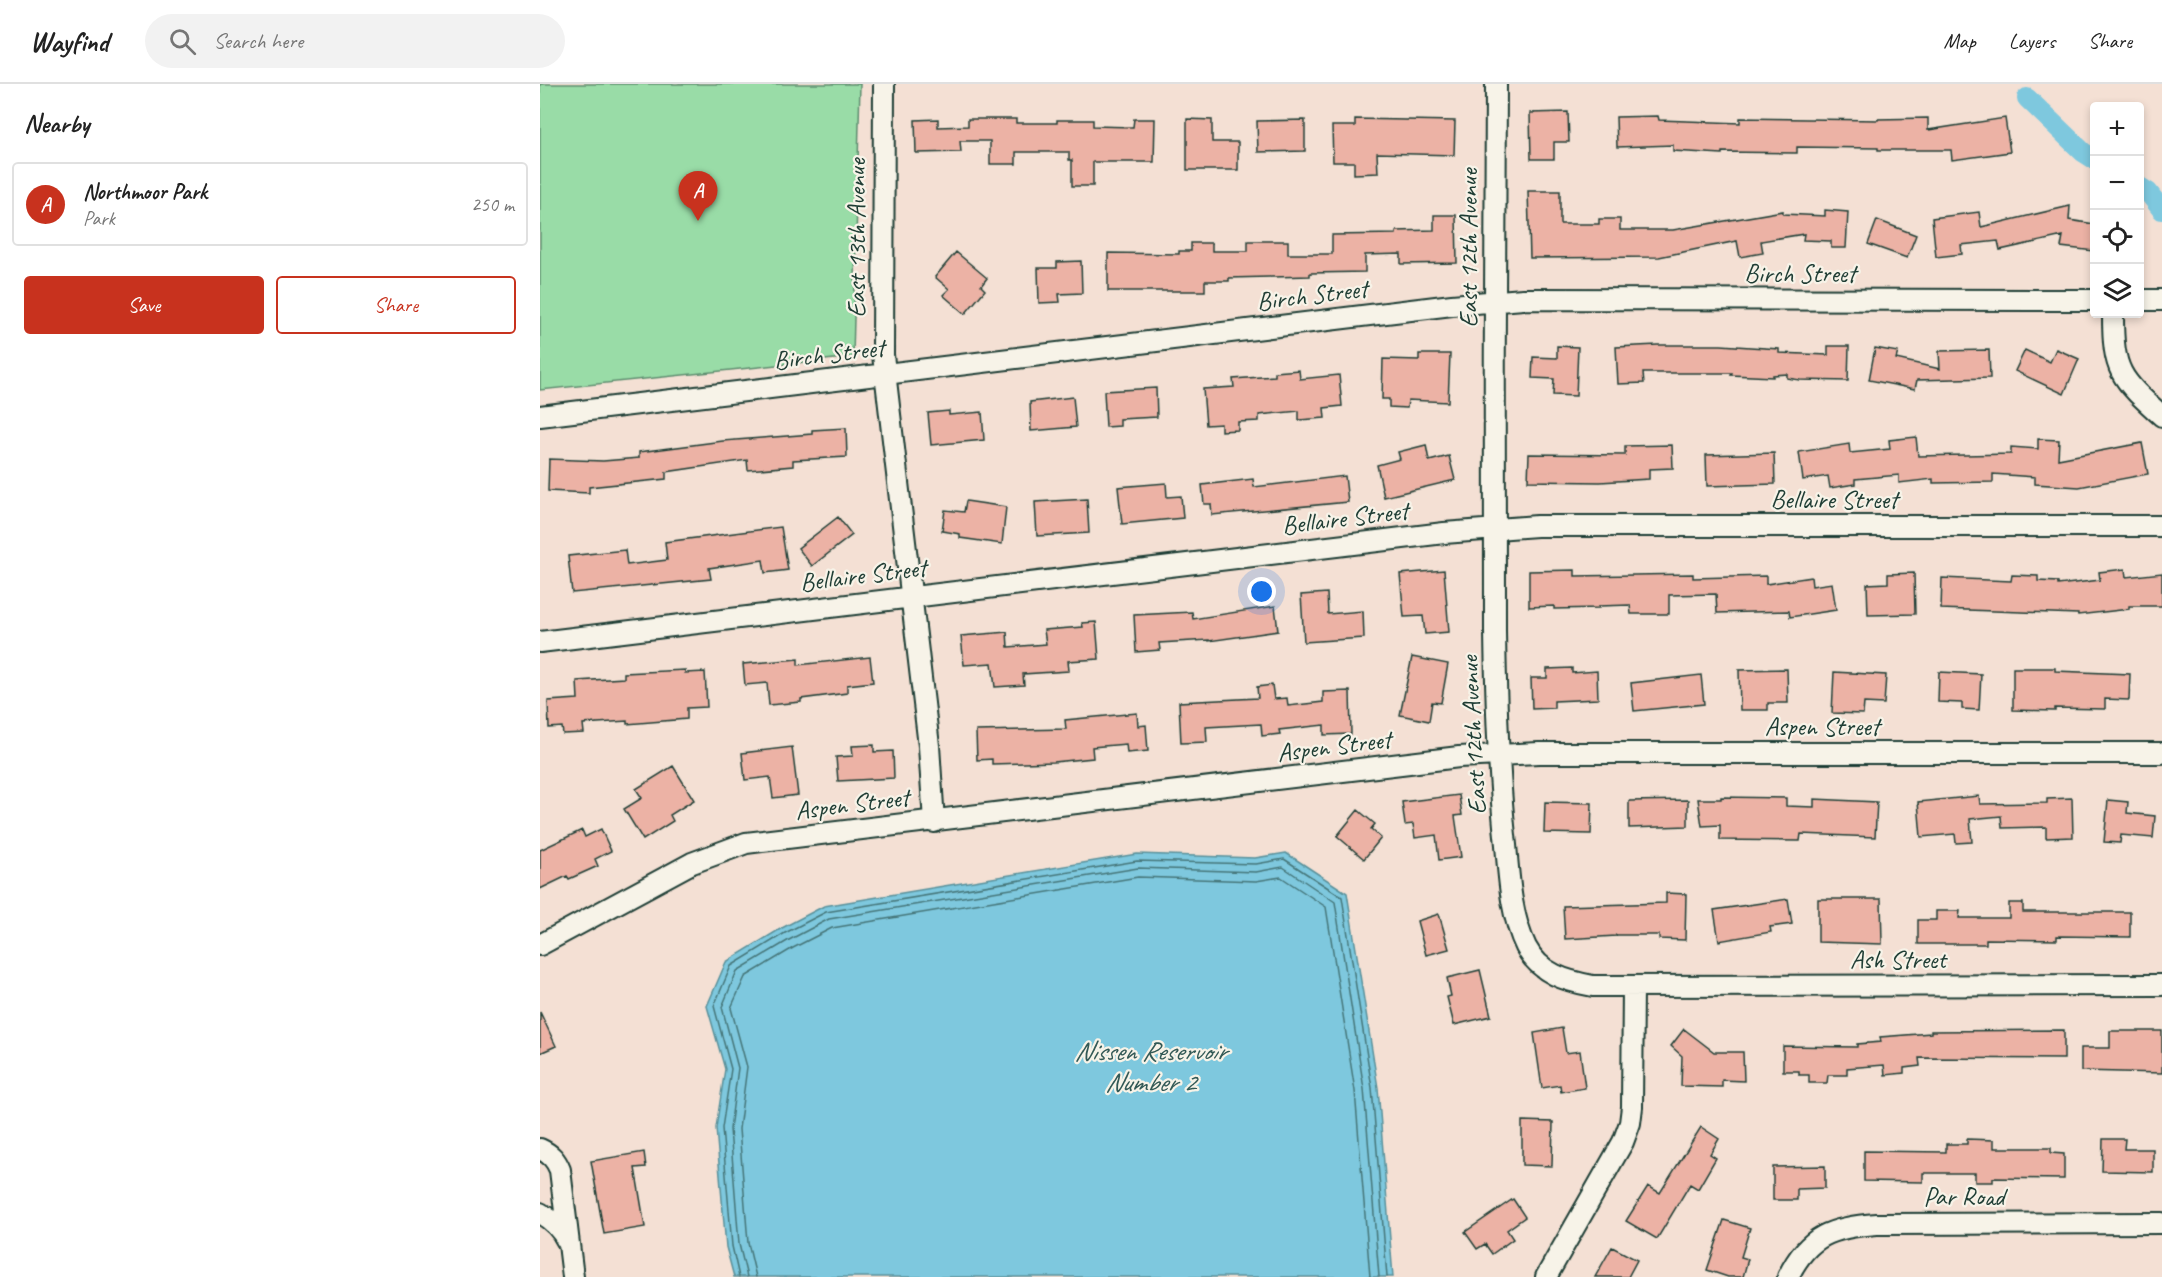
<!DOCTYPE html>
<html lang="en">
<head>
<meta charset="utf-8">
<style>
  :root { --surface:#fff; --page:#f2f2f2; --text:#222; --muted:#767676; --line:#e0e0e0; --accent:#c8321e }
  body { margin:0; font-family:Caveat,sans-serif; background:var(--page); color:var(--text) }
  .controls { position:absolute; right:18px; top:18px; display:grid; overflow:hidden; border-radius:6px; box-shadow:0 3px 9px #0003 }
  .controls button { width:54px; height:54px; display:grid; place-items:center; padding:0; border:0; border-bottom:2px solid var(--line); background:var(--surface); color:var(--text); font:30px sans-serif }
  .you { position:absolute; left:722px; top:508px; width:21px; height:21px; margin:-15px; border:4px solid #fff; border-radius:50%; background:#1a73e8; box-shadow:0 0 0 9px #1a73e833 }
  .badge { display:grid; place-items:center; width:39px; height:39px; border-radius:50%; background:var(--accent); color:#fff; font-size:20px; font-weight:700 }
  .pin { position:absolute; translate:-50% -50px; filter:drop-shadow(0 2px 3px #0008) }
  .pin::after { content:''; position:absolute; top:32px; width:21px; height:18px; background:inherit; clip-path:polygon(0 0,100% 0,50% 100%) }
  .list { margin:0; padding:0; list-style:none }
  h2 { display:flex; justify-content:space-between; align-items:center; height:78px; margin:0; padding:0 24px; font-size:26px }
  h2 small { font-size:20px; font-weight:400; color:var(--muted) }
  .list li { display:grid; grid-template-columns:39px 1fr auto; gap:18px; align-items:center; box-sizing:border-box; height:84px; margin:0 12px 12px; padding:0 12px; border:2px solid var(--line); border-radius:6px }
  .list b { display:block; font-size:22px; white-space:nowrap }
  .list p { margin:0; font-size:20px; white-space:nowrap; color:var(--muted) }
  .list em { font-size:20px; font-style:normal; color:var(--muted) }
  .actions { display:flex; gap:12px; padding:18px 24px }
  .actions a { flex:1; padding:14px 0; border:2px solid var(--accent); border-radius:6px; text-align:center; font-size:21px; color:var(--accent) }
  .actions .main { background:var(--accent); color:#fff }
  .icon { flex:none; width:33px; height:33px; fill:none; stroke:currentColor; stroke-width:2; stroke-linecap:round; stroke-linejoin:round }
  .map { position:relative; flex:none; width:1622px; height:1193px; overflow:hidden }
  header { display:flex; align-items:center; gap:36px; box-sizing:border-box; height:84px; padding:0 30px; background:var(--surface); border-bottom:2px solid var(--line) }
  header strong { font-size:28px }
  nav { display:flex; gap:33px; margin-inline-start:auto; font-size:21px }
  .search { width:420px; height:54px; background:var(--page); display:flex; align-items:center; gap:15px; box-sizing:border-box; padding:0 21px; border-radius:33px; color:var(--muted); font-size:22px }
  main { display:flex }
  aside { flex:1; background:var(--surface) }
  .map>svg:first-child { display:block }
  .green { fill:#99dca7; stroke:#5c8c6e; stroke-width:1.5 }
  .water { fill:#7ec8de; stroke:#58909a; stroke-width:1.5 }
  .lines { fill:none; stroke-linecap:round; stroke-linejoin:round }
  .shore { stroke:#457578; stroke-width:1.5 }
  .canal { stroke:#7ec8de; stroke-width:20 }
  .building { fill:#ecb2a5; stroke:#1f3d34; stroke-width:1.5 }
  .street-casing { stroke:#1f3d34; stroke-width:24 }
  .street { stroke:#f7f3e8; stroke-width:20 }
  .labels { text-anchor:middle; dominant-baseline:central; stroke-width:4.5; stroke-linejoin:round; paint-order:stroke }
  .street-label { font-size:26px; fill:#1f3d34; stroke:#f7f3e8 }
  .water-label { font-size:27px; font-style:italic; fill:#325956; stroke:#f7f3e8 }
</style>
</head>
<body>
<header>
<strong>Wayfind</strong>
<div class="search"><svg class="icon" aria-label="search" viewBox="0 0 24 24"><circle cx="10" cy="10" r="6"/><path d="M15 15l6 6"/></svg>Search here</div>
<nav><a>Map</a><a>Layers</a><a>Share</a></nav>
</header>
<main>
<aside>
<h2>Nearby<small></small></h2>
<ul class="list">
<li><span class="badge">A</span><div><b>Northmoor Park</b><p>Park</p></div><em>250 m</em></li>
</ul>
<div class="actions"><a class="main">Save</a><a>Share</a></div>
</aside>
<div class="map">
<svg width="1622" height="1193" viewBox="0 0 1622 1193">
  <rect width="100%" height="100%" fill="#f4e0d4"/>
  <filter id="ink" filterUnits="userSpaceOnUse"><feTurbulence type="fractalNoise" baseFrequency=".0167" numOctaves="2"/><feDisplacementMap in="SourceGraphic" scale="12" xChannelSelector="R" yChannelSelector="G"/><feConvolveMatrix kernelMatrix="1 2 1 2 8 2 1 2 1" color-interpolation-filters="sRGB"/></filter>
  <g filter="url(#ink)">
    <path class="green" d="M0,0H320L313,273L0,306Z"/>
    <path class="water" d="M746,769L807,809L838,1004L853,1193H194L186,1163L176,1044L185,985L167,922L186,878L242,844L284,822L597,770L715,774Z"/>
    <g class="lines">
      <path class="shore" d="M199,1193L192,1162L182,1044L191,985L174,922L191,882L245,849L286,828L597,777L716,780L744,775L802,813L832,1004L847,1193
        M207,1193L199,1160L190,1045L198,984L182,923L197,887L249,856L289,835L598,784L716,788L743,783L795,818L824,1005L839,1193
        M216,1193L208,1159L199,1045L207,983L191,924L205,893L253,864L292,844L598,793L716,797L741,793L786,823L815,1007L830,1193"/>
      <path class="canal" d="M1487,14L1543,68L1554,75
        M1600,103L1608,108L1622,126"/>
    </g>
    <path class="building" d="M1028,28L1029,58H1014V75H991L990,29Z
      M1118,32L1119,36L1200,39V34L1338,36V35L1388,34V46L1465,34L1470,68L1412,76L1411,66H1338V64L1257,63V69L1182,68V70L1133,67V61L1077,63L1076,33Z
      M398,35V43L428,42V35H476V39H517V36H553V42L593,43L594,35H615L614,78H553V102H532V76H529V68H476V80H450V57H420L421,68L376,69L375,36Z
      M647,35L672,36V58H698V86H647Z
      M815,35L915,37L914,71L837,69L838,89L814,90V78H793L792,42H815Z
      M765,36V67L718,68L717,37Z
      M988,107H1020V140H1059V135H1080V146H1133L1243,127V130L1285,132V126L1308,128L1306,164H1291V157L1263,156L1264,150L1221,157L1223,169L1200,173L1197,157L1119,173L990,174Z
      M1530,122L1529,136L1554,140V167L1521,163L1523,152L1460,166L1458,157L1421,161L1422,170L1396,173L1392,134L1439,128L1441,143Z
      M894,131H916L917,179L861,180V170L825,171V188L770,189V192L689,194V197H665V207H568V169L639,170V167H651V159H672V167H708V157H748V170H792V151L856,150V147L894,146Z
      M1337,136L1376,151L1367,174L1328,160Z
      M416,168L447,194L441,202L445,206L425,230L403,211L409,205L395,193Z
      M541,177L542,209L519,210L520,218L499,219L498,184H517V178Z
      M1118,261H1181L1239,265V269L1288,271V262H1309L1308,297L1260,296L1247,294V290L1233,291V293L1191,291L1192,289H1103L1104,299L1078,300L1076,263Z
      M1017,262L1038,263L1036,312L1013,311L1014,295L992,294L993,273L1017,274Z
      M1335,264L1358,268L1356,275L1400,285L1399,267L1449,266L1450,294L1377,296L1375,305L1329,296Z
      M1516,265L1539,275L1524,310L1475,287L1485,266L1510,278Z
      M879,270H910L908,318L868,316L867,324L849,323V315H842L843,275L879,276Z
      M759,286L760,295L799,291L802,322L784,324L785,334L759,336V327L719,331V337L698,338V346L681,347V340L666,341L663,305L694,303L693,295L735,292V288Z
      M616,304L617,333L580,335V342L566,343L564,307Z
      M533,313L536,343L491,347L490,318Z
      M409,327V331L442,328L444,356L391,361L388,329Z
      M306,344L307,373L253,376V382L208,386L207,376L126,388V395L49,403V409L8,407L9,375L63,377L99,374V368L183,357L272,350V346Z
      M1376,353L1378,372L1471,370V363L1498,365V355L1519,356L1518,375L1602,359L1608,390L1539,403L1495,400V393L1453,390V398L1393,399V395L1359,399V391L1315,395V400L1290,404L1288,392L1263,396L1259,368L1309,360L1310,369L1350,365L1349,356Z
      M886,361L889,377L909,372L915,396L844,413L837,381L860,375L858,368Z
      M1132,361L1133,384L1109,385V395L1060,398L988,397L989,370L1085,371V362Z
      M1234,369L1235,400L1167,402L1166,371Z
      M805,392L808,418L672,431L671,420H664L662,401L713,395L714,403Z
      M626,399L627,413L641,412L643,434L582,440L578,403Z
      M547,415L549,449L497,452L495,418Z
      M426,417L466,423L462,460L420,454V450L402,447L405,426L424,428Z
      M298,433L312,451L272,482L258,464Z
      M241,443L248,486L225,489L223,476L169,484L171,495L32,509L28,472L85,466L87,481L127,476L125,458Z
      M1585,485L1586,493L1622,489V522H1589V525L1538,531V530L1401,525L1402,494L1471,497L1472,491L1498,492V497L1518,498V501L1560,496L1559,488Z
      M904,486L909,548L885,550L883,532L864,533L860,490Z
      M1035,486V492L1153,490V494L1226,492V500L1271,493L1272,502L1292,499L1296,526L1250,533L1249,527L1177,529L1176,510L1129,511V530H1091L1090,521L1059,522V524L1014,525V522L989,523V487Z
      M1374,489L1375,530L1328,531L1327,500L1348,499V490Z
      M787,509L788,530L823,527L824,554L764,558L761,511Z
      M735,522L738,547L669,557V556L619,559L620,566L596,568L594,531L652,528L653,535Z
      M556,538L559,575L528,577L529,587L483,590L484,601L455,603L452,579L424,581L421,552L467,548L468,563L506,560L504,546L543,543L542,539Z
      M330,573L333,598L307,601V609L261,615V618L229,621L227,599L205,601L203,580L258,575V581Z
      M872,573L908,580L901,619L892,618L889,637L860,631Z
      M1032,584V589L1057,587L1058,615L1014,617V624L992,625L991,594H1007V585Z
      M1473,584H1515V587L1590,590L1589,616L1565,615V625L1515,624V627L1473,626Z
      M1247,585L1248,619H1228V626H1200L1199,586Z
      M145,586V589L165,588L167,623L147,624V635L87,640V637L43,640L44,649L23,650L22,643L9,644L8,617L38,615L37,597L84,594V589Z
      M1294,588L1346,591L1344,620L1324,619L1323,630L1292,629Z
      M1399,588L1441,590L1439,626L1422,625V619L1398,618Z
      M1161,591L1164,620L1094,627L1091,599Z
      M732,601L734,615L747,614L748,622L783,618V608L810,607L811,650L784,651V641L739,646L740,650L722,652L721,640L666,643L667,658L641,659L639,618L718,614L717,603Z
      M597,629L598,642L606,641L608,667L587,669L586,660L552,663L553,674L514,678L452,680V675L437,676L436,647L526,645L525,636Z
      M334,661V668L353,667L354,694L298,697L296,673L313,672L312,662Z
      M252,663L258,711L233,714L230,693L205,696L202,669Z
      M133,682L154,716L130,731L133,737L103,756L84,725L102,714L96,705Z
      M919,711L922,731L915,732L921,773L899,776L896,751L875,754L873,740L865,741L862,718Z
      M1439,712L1440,720L1507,719V715L1532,714L1533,753L1506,754V743L1462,744L1461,732L1430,735L1432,758L1416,759L1415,750L1381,753L1378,718Z
      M1181,713L1246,714V722L1274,723V715L1337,718L1335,753L1261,750L1260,757L1180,756V741L1162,742L1158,715H1181Z
      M1148,716V742L1089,744V717Z
      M1568,716L1588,718L1587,729L1615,732L1613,754L1581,751L1580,759L1564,758Z
      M1005,718L1052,719L1051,750L1004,749Z
      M818,726L835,740L831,745L841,754L824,775L797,752Z
      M61,745L71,767L55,775L58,782L29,795L27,792L0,805V766L42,746L45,753Z
      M1126,809L1146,810L1145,856L1119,855V851H1076V852L1025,855L1023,822L1126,819Z
      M1248,815L1252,840L1230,843L1231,848L1179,857L1174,826Z
      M1278,815H1341L1342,860L1278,858Z
      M1469,819H1483V828H1590V853L1517,852V856L1446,855V860H1378V836H1396V827H1420L1419,834H1469Z
      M899,830L909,865L886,871L877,837Z
      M940,886L951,932L914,941L907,913L911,912L907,894Z
      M0,928L16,962L0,969Z
      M1022,944L1026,969L1040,967L1045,1004L1021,1008L1020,1001L1002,1004L994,949Z
      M1144,945L1174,968H1203L1204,997L1182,996V1003L1141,1002L1142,972L1131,962Z
      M1524,946V975L1379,974L1380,982L1364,984V989L1345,991L1344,981L1307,984V991H1288L1287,999H1269V991H1259V987H1243V962L1317,963V960L1341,958L1340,953L1391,949V947Z
      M1570,947H1622V989L1541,987V964H1570Z
      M982,1037L1013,1038L1012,1082L982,1081Z
      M1161,1043L1179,1055L1170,1070L1176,1074L1158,1105L1150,1100L1117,1155L1086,1137L1108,1102L1120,1109Z
      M1427,1055L1454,1056V1064H1511V1069L1524,1070V1095L1453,1094V1098H1435V1089H1383V1098L1324,1097V1067L1406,1068V1060H1427Z
      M1563,1055H1585L1584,1065H1613V1088L1562,1087Z
      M104,1068L106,1083L95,1084L105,1143L64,1150L51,1077Z
      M1285,1082V1104L1257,1105V1116H1233V1083Z
      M973,1115L985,1133L967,1146L973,1155L952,1170L945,1160L937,1165L925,1148Z
      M1184,1136L1210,1144L1201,1173L1208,1175L1203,1193H1188L1167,1186Z
      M1072,1163L1097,1176L1088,1193H1055Z"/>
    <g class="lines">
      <g class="street-casing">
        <path id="street" d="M344,0L343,271L389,662L394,738
          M956,0C955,182 954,365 955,547C956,619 958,690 966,761C969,795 971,832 986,863C1000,890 1026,897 1053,902L1622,901
          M1600,216H1622
          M1573,230C1573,288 1580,294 1622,332
          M0,332L912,221L983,215L1554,216
          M0,558L904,449L997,442H1622
          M0,861L152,779L206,759L919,673L999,669H1622
          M0,1065C11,1070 16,1076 20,1086L33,1193
          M0,1129C12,1136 21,1144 27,1157
          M1006,1193L1083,1058L1090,1039L1092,1023L1093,902
          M1248,1193C1268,1151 1293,1143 1337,1140L1622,1139"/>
      </g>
      <use href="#street" class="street"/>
    </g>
  </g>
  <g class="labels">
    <g class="street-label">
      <text transform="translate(316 154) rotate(-90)">East 13th Avenue</text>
      <text transform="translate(928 164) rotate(-90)">East 12th Avenue</text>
      <text x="1260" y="189">Birch Street</text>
      <text transform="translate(772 211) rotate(-7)">Birch Street</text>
      <text transform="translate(289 270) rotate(-7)">Birch Street</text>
      <text x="1294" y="415">Bellaire Street</text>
      <text transform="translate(805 434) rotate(-7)">Bellaire Street</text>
      <text transform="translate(323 491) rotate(-7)">Bellaire Street</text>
      <text x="1282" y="642">Aspen Street</text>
      <text transform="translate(933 651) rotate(-93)">East 12th Avenue</text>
      <text transform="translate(794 662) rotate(-7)">Aspen Street</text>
      <text transform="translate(312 720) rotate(-7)">Aspen Street</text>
      <text x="1358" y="875">Ash Street</text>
      <text x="1424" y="1112">Par Road</text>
    </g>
    <g class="water-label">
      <text x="610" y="967">Nissen Reservoir<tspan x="610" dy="31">Number 2</tspan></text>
    </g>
  </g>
</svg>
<div class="controls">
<button>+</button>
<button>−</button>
<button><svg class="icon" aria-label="locate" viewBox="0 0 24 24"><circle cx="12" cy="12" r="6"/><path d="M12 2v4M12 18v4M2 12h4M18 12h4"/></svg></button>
<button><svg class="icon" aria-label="layers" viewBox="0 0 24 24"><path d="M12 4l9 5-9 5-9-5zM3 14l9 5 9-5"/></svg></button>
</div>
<div class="you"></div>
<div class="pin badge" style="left:158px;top:137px">A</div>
</div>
</main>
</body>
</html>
